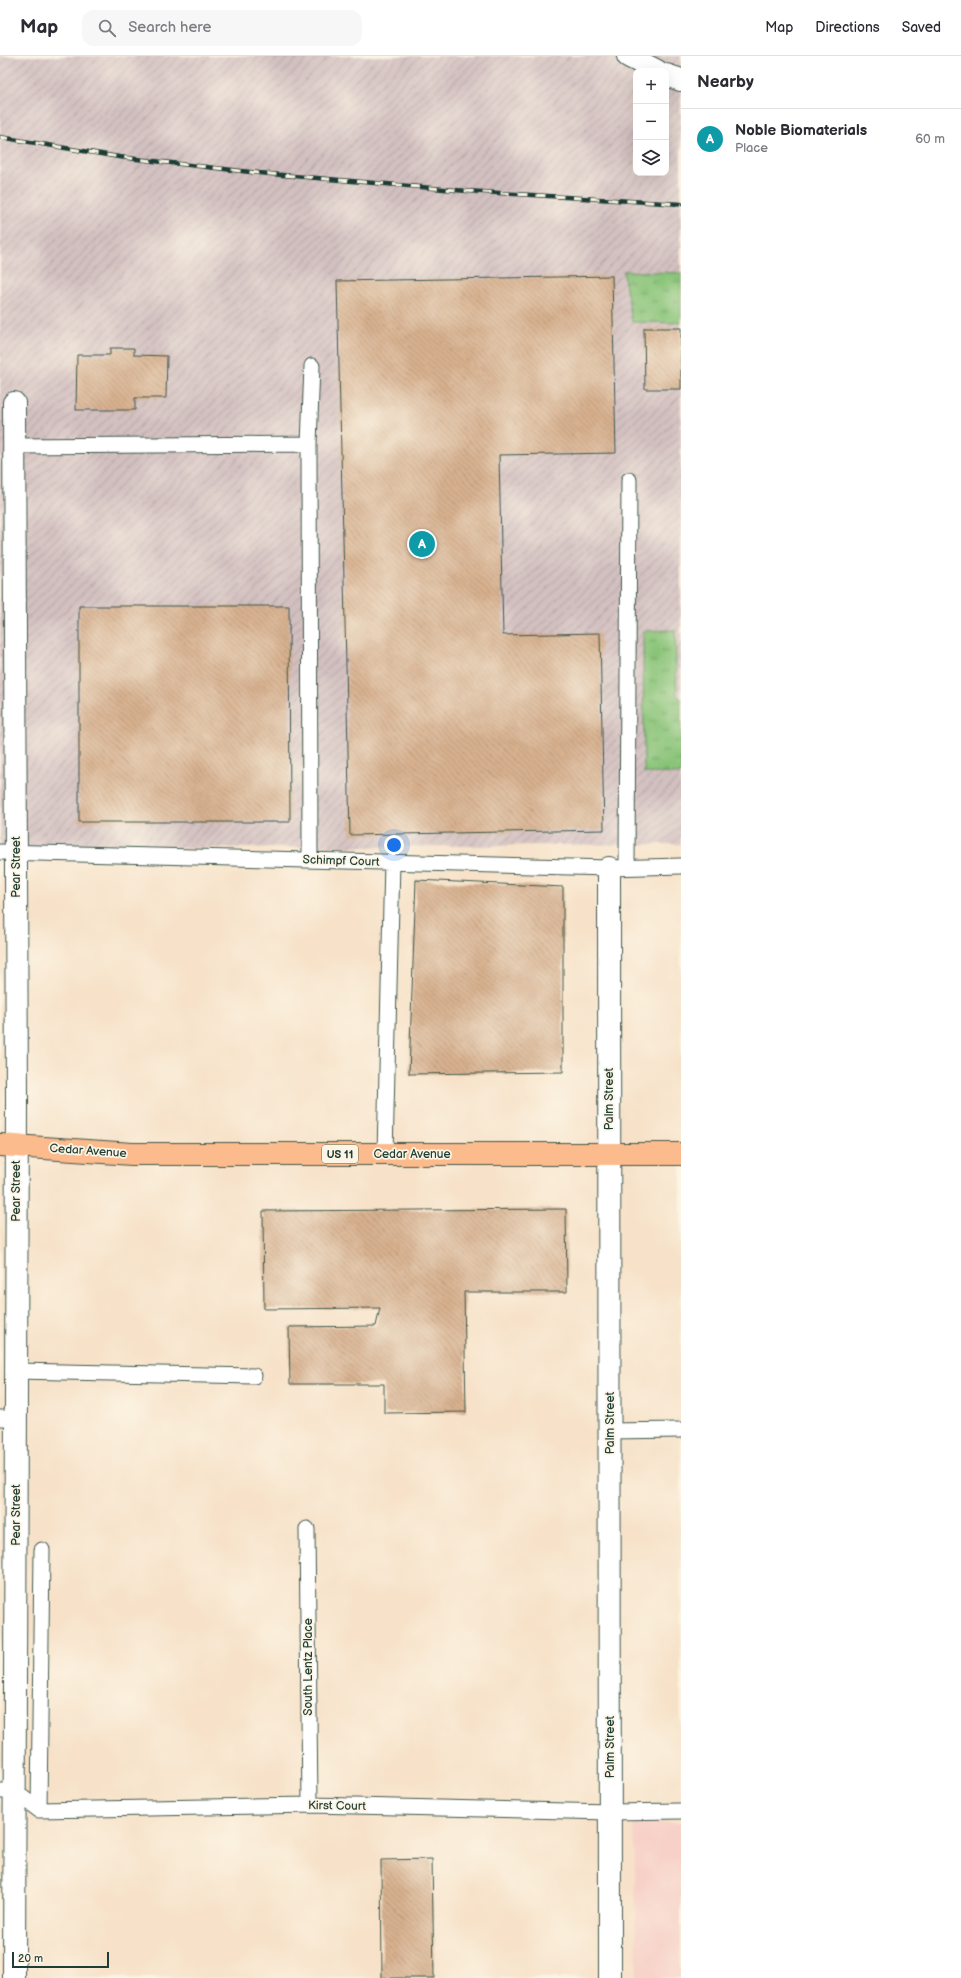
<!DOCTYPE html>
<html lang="en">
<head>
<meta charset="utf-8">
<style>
  :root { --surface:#fff; --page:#f7f7f7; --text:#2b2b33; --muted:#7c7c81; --line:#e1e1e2; --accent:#c8321e }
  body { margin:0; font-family:"Balsamiq Sans",sans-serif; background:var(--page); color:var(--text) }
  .controls { position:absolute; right:12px; top:12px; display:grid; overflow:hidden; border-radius:8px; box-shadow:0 4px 16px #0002 }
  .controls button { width:36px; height:36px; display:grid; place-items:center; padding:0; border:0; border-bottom:1px solid var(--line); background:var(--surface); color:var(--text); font:20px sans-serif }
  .scale { position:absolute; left:12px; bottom:10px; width:97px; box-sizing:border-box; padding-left:4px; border:2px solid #1f3d34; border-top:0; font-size:11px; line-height:14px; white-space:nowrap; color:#1f3d34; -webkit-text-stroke:3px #fcf5e5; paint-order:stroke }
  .you { position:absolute; left:394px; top:789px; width:14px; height:14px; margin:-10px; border:3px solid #fff; border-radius:50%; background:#1a73e8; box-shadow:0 0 0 6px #1a73e833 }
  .badge { display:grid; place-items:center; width:26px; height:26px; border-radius:50%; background:var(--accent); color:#fff; font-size:13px; font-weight:700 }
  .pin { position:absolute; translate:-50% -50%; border:2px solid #fff; box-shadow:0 1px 4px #0006 }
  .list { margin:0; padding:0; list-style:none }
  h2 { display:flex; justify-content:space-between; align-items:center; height:52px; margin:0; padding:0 16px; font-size:17px }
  h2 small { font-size:13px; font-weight:400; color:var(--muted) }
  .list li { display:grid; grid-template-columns:26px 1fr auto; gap:12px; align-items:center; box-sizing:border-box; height:60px; padding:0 16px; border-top:1px solid var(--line) }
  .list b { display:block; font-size:15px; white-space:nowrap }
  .list p { margin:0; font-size:13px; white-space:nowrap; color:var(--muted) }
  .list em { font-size:13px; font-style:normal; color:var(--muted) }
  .icon { flex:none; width:22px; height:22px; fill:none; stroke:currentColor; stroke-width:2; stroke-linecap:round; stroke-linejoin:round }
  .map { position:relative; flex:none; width:681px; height:1922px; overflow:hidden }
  header { display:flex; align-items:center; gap:24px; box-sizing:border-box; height:56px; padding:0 20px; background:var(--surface); border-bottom:1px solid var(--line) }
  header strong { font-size:19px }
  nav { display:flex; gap:22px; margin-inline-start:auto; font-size:14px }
  .search { width:280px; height:36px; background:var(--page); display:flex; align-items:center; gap:10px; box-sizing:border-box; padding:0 14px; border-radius:12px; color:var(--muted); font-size:15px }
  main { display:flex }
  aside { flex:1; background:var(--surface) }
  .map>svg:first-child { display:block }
  .built { fill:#f7d1c8 }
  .industrial { fill:url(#industrial-furrows); fill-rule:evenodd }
  .grass { fill:url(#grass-tufts); stroke:#548056 }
  .building { fill:url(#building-back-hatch) }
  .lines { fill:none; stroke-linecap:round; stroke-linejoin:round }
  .lane-casing { stroke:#3f564a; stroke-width:17 }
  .street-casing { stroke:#3f564a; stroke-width:24 }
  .primary-casing { stroke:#3f564a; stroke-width:24 }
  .lane { stroke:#fff; stroke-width:15 }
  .street { stroke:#fff; stroke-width:22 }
  .primary { stroke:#fbbb8c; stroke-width:22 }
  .rail-casing { stroke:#1f3d34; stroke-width:4.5 }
  .rail { stroke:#fcf5e5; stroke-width:3; stroke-dasharray:9; stroke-linecap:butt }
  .labels { text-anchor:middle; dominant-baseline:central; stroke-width:3.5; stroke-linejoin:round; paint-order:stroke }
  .shield { fill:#fcf5e5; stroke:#617469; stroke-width:1 }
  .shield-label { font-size:11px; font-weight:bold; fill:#1f3d34 }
  .street-label { font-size:12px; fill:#1f3d34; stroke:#fcf5e5 }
</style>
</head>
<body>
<header>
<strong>Map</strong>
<div class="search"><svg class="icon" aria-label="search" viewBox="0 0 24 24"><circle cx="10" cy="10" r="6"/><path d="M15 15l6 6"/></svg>Search here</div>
<nav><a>Map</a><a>Directions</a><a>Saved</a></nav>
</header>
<main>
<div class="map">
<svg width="681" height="1922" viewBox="0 0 681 1922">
  <defs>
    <pattern id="industrial-furrows" width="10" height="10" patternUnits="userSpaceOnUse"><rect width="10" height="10" fill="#d2bfc0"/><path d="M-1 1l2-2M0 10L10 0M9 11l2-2" fill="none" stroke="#aa9c9d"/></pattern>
    <pattern id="grass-tufts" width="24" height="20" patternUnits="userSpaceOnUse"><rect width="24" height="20" fill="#8ac479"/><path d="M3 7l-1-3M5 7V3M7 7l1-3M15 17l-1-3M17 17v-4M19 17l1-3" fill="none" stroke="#70a064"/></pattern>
    <pattern id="building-back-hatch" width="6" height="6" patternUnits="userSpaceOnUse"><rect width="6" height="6" fill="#d8b18f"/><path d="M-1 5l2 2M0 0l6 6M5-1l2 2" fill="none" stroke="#af9176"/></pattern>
  </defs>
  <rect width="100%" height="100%" fill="#fcf5e5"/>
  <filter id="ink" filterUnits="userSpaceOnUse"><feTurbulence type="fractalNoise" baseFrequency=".025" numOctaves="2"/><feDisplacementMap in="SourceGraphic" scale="8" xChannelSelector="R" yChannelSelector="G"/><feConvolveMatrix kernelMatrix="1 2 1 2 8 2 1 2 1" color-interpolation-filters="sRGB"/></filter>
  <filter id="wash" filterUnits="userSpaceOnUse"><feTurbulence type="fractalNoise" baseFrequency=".012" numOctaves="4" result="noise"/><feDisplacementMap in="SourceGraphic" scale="16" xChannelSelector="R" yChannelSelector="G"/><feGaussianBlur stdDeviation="0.9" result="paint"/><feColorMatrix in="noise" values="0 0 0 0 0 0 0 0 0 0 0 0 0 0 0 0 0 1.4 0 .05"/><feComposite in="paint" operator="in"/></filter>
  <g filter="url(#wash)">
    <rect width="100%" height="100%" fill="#f7e2c9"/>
    <path class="built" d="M634,1766H681V1922H637Z"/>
    <path class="industrial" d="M0,0H681V788L0,794ZM636,15H666V117H636Z"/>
    <path class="grass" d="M623,215L681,217V267L632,266Z
      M675,574L677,641L681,642V718L644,717L643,575Z"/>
    <g id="blocks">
      <path class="building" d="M612,220L616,397L499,399L503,579L600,577L604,774L350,779L337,225Z
        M644,272H681V333H645Z
        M110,292H134V299L167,300L166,342H135V354H76L77,299H110Z
        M79,550H289L290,766H79Z
        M416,824L563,831V1016L409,1018Z
        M566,1153L567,1236H464L466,1356L384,1357V1328H290L289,1271L376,1270L380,1252L264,1253L263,1155Z
        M432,1803L434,1922H382L381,1804Z"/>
    </g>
  </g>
  <g filter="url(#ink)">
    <use href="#blocks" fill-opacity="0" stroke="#3f564a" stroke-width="1"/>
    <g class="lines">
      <g class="lane-casing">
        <path id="lane" d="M14,390L309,388
          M0,796L609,812L681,810
          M310,804L309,388L312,310
          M627,811L629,424
          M385,1098L392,806
          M16,1315L254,1320
          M0,1362H16
          M610,1375L681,1374
          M307,1473L310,1749
          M0,1735H14L39,1754L310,1749L610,1756L681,1755
          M39,1754L42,1494"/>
      </g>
      <g class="street-casing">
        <path id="street" d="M628,0L657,15
          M666,19L681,24
          M14,347L17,1045L14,1922
          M609,812L610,1922"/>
      </g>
      <g class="primary-casing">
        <path id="primary" d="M0,1089L132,1098H681"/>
      </g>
      <use href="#lane" class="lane"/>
      <use href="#street" class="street"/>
      <use href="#primary" class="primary"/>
      <g class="rail-casing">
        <path id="rail" d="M0,81L119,101L259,117L467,135L681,148"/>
      </g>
      <use href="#rail" class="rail"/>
    </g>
  </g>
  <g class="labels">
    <rect class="shield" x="322" y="1089" width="36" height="18" rx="3"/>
    <g class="shield-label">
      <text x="340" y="1098">US 11</text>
    </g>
    <g class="street-label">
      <text transform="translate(341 805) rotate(2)">Schimpf Court</text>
      <text transform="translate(16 811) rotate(-90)">Pear Street</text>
      <text transform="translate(609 1043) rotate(-90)">Palm Street</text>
      <text transform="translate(88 1095) rotate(4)">Cedar Avenue</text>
      <text x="412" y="1098">Cedar Avenue</text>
      <text transform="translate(16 1135) rotate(-90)">Pear Street</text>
      <text transform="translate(610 1367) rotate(-90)">Palm Street</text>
      <text transform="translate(16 1459) rotate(-90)">Pear Street</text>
      <text transform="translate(308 1611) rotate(-90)">South Lentz Place</text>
      <text transform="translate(610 1691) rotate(-90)">Palm Street</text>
      <text transform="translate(337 1750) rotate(1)">Kirst Court</text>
    </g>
  </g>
</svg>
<div class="controls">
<button>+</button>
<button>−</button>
<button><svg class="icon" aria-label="layers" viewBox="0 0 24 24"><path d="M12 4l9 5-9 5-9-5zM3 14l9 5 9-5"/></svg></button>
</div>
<div class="scale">20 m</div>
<div class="you"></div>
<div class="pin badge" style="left:422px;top:488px;background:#0f9aa8">A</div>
</div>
<aside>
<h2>Nearby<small></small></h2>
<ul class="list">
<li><span class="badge" style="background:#0f9aa8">A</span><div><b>Noble Biomaterials</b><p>Place</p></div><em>60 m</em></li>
</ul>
</aside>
</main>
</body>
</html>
